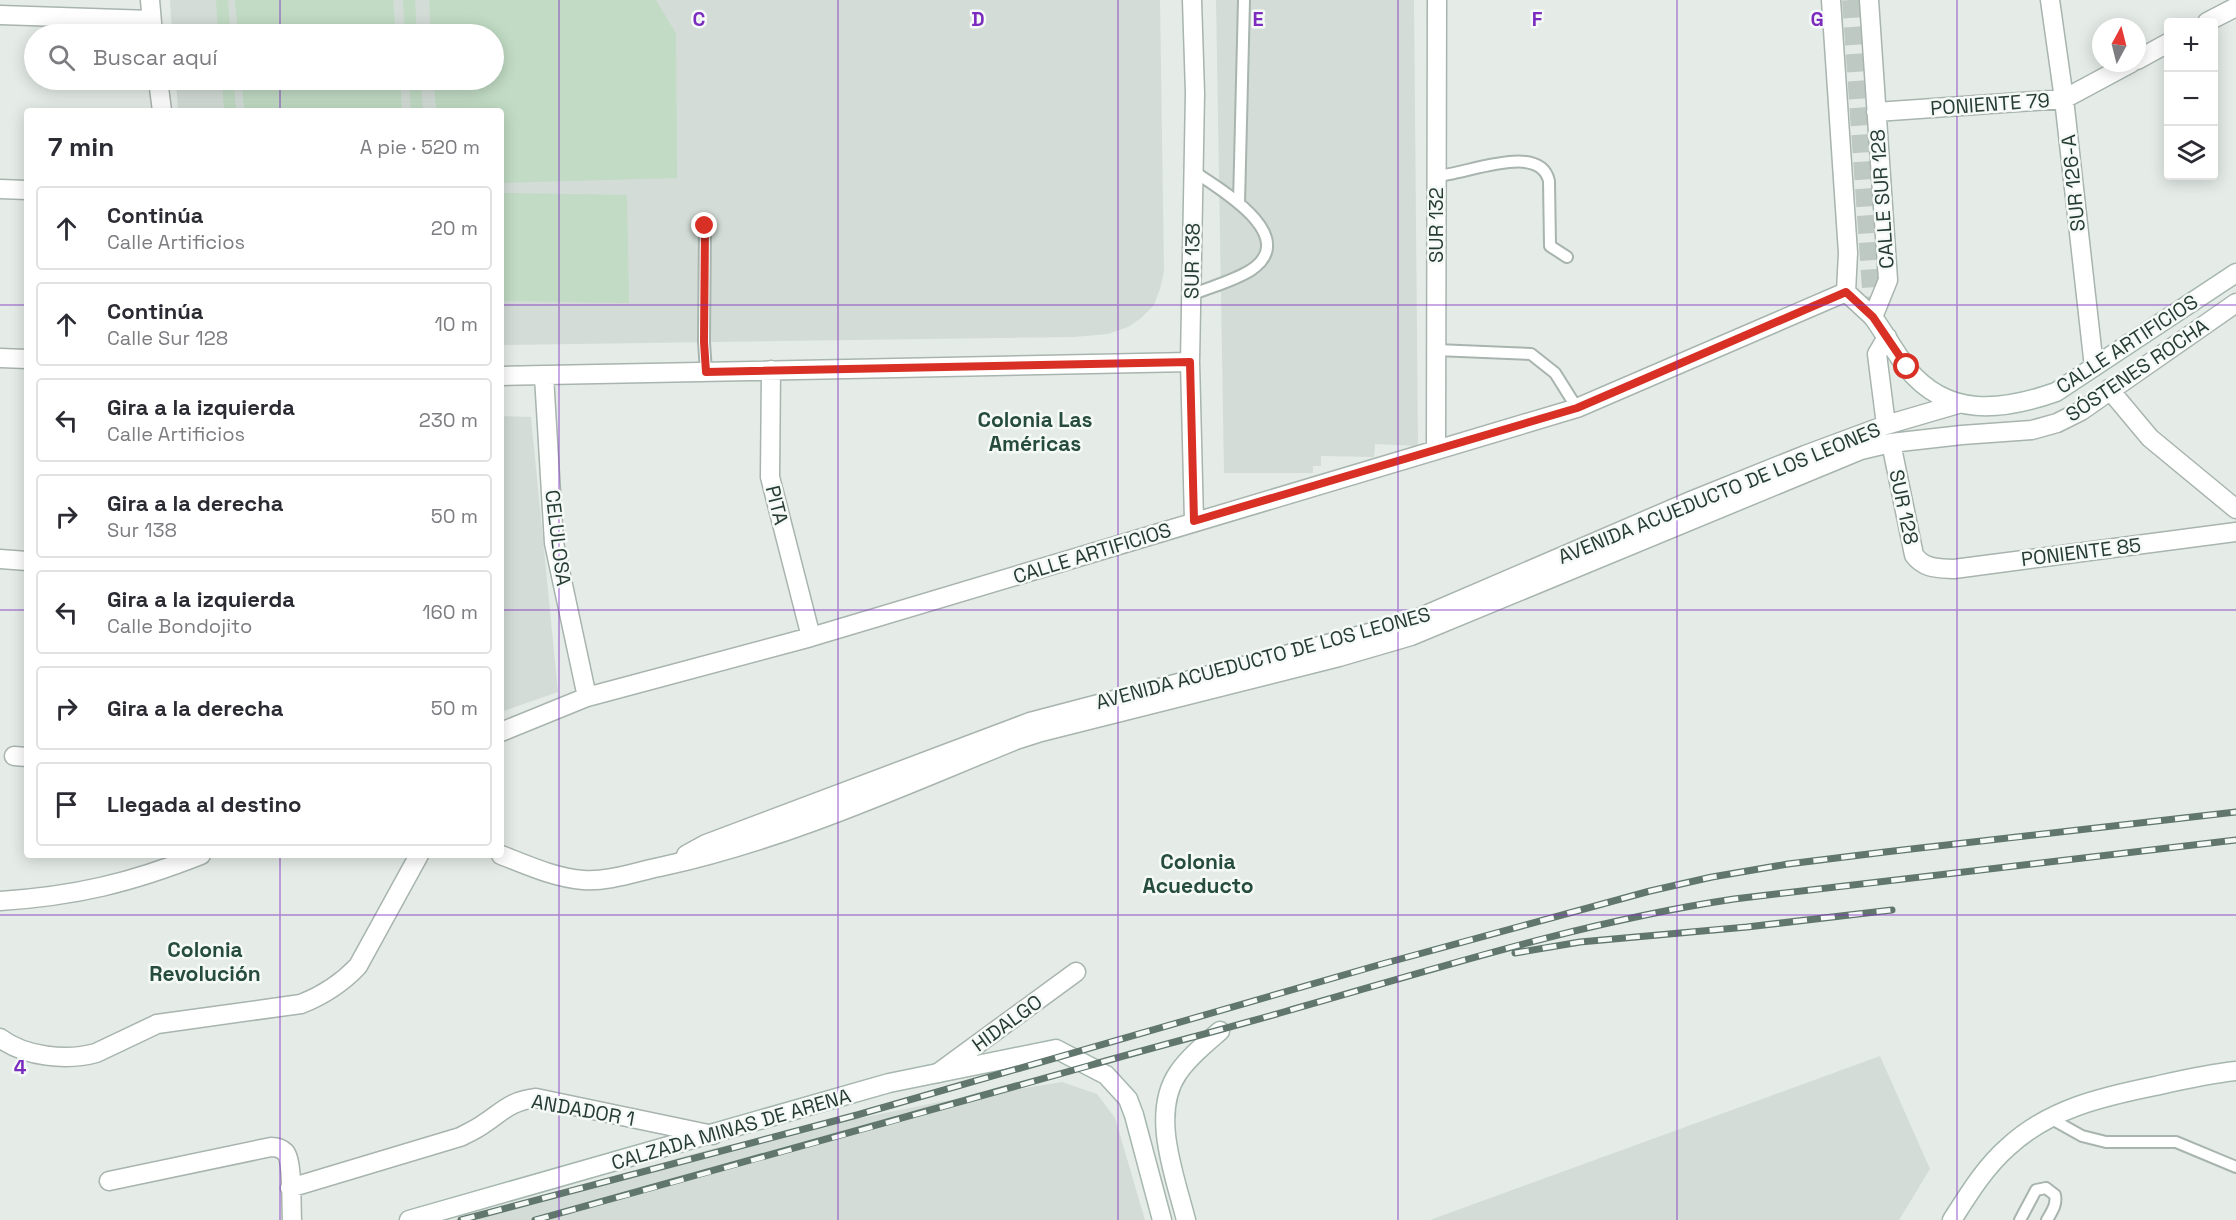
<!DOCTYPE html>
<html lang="es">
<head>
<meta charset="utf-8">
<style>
  :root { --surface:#fff; --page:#f2f2f3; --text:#2b2b33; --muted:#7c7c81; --line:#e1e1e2 }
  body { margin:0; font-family:"Space Grotesk",sans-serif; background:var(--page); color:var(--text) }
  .controls { position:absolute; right:18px; top:18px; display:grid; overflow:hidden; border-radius:6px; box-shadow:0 3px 15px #0003 }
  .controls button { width:54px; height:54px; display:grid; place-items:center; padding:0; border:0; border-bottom:2px solid var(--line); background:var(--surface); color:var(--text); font:30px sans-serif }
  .compass { position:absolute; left:2092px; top:18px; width:54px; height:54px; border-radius:50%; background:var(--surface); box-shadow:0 3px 15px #0003; rotate:7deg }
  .stop { position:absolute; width:18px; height:18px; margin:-14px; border:4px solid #d93025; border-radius:50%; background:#fff }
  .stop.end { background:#d93025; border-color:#fff; box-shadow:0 2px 6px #0008 }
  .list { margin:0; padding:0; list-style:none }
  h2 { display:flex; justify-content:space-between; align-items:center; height:78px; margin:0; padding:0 24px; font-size:26px }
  h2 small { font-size:20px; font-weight:400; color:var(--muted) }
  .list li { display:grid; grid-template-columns:39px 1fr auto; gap:18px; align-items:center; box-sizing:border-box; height:84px; margin:0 12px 12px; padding:0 12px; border:2px solid var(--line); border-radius:6px }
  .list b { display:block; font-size:22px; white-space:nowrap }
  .list p { margin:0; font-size:20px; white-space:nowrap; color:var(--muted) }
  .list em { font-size:20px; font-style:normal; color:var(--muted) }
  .icon { flex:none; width:33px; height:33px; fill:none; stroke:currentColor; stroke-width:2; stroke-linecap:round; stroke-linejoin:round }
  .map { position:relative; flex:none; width:2236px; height:1220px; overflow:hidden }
  .search { position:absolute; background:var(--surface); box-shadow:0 3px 15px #0003; left:24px; top:24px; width:480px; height:66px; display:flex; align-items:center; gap:15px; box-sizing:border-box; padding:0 21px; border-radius:33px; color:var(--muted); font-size:22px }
  .panel { position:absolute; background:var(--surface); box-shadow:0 3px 15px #0003; left:24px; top:108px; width:480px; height:750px; border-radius:6px }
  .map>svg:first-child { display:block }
  .built { fill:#d3dcd7 }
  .green { fill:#c1dbc4 }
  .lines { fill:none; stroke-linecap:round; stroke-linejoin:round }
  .secondary-tunnel { stroke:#bfc9c4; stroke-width:18; stroke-dasharray:18 9; stroke-linecap:butt }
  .lane-casing { stroke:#a8b4ae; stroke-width:14 }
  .street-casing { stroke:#a8b4ae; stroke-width:21 }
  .secondary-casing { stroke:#a5b7ae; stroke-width:21 }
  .lane { stroke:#fff; stroke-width:10 }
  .street { stroke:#fff; stroke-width:18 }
  .secondary { stroke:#fff; stroke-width:18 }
  .rail-casing { stroke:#61776e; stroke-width:7 }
  .rail { stroke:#f5f9f7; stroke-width:4.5; stroke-dasharray:14; stroke-linecap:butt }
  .route { stroke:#d93025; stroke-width:8 }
  .grid { fill:none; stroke:#7b2cbf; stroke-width:1.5; stroke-opacity:0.55 }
  .labels { text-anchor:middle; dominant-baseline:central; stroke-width:5; stroke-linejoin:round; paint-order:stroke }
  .street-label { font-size:20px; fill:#263c33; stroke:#f5f9f7 }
  .neighbourhood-label { font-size:21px; font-weight:bold; fill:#254c3c; stroke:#f5f9f7 }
  .grid-label { font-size:20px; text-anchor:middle; font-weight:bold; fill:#7b2cbf; stroke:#f5f9f7; stroke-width:5; stroke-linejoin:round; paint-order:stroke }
</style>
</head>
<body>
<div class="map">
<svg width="2236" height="1220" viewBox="0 0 2236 1220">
  <rect width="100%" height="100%" fill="#e5ece8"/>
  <path class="built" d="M170,0H1160L1164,271L1160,289L1154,305L1140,319L1128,327L1108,334L1074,337L501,345V111H178L176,80H494V34H172Z
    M1216,0H1414L1418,446L1375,444L1374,457L1321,456V466H1313V473H1224Z
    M501,416L531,417L558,692L501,712Z
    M1880,1056L1930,1169L1899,1220H1430Z
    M1062,1082L1097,1094L1115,1118L1145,1220H457L714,1148L939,1102Z"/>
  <path class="green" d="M216,0H228L230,34H218Z
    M235,0H393L396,34H238Z
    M403,0H415L417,34H405Z
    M429,0H656L676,34L677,178L501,183V111H436L434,80H494V34H431Z
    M222,80H234L236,111H224Z
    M242,80H400L402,111H244Z
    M409,80H421L423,111H411Z
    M501,193L627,195L629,303L501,301Z"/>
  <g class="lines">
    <path class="secondary-tunnel" d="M1851,0L1873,317"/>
    <g class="lane-casing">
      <path id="lane" d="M1436,176C1465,175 1540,141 1549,181L1550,246L1567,257
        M1239,203L1244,0
        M705,226L704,342L706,372
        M1191,295C1210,287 1234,281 1251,270C1302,236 1218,188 1193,171
        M1436,350L1531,354L1555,373L1577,408
        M2048,1117L2082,1136L2106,1142H2176L2236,1167
        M2020,1220L2036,1190L2046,1188L2055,1195C2057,1205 2052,1211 2047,1220"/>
    </g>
    <g class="street-casing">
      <path id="street" d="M150,0L153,34
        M1192,0L1195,93L1190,362L1194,521
        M1831,0L1848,253L1846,292L1873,317L1888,280L1869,0
        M2050,0L2064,99L2094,367
        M0,15L151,20
        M2207,22L2236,7
        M2137,60L2168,43
        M158,80L162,111
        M1876,112L2064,99L2131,63
        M0,189L27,190
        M0,358L27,359
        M771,370L770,477L811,637
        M501,376L1190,362
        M544,376L554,543L587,697
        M2109,389L2150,438L2236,509
        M1886,425L1877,354L1887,337
        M1891,443L1914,555C1924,569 1938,568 1954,569L2236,532
        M1436,449L1437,0
        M0,559L27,561
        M501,732L587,697L811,637L1577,408L1846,292
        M14,756L27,757
        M501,855C527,865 555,878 583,880C610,882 638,871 664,866C787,839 900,787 1016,740L1041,732L1339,657L1411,636L1861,450L1891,443L1962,435L2032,430L2057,423L2081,411L2236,303
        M686,855L706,844L1030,722L1407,623L1693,500L1805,455L1886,425L1958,404
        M0,901C76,896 130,883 201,855
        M0,1038C25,1057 67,1061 96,1053L157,1024L301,1004C324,995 341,984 358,966L419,855
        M938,1073L1076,972
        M109,1181L271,1147C276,1147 281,1148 285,1152C293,1160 291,1206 292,1220
        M290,1188L460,1137C468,1133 477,1129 485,1123C504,1110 511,1101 536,1098L713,1135"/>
    </g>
    <g class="secondary-casing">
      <path id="secondary" d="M1873,317C1885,334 1895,352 1907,368C1947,418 2002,411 2056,392L2236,273
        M409,1220L889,1083L1056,1049L1106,1075L1128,1099L1134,1115L1162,1220
        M1186,1220C1175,1176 1150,1114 1178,1073C1189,1057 1205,1044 1220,1031
        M1952,1220C1968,1195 1985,1167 2008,1147C2049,1109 2101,1097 2155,1086C2182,1080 2208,1074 2236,1071"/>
    </g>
    <use href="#lane" class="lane"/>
    <use href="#street" class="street"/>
    <use href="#secondary" class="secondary"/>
    <g class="rail-casing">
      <path id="rail" d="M1515,953L1580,942L1747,927L1892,910
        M461,1220L857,1115L1382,964L1650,891L1712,877L1788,864L1885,852L2236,812
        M535,1220C720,1170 904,1118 1088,1066C1154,1047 1221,1030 1287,1011C1435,969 1581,922 1734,899L2236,840"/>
    </g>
    <use href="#rail" class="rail"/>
  </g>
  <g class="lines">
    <path class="route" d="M705,226L704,342L706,372L1190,362L1194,521L1577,408L1846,292L1873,317L1907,367"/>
  </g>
  <path class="grid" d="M280,0V34M559,0V1220M838,0V1220M1118,0V1220M1398,0V1220M1677,0V1220M1957,0V1220M280,80V111M0,305H27M501,305H2236M0,610H27M501,610H2236M280,855V1220M0,915H2236"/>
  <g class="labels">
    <g class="street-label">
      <text transform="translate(1990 104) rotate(-4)">PONIENTE 79</text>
      <text transform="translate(2073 183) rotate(-96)">SUR 126-A</text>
      <text transform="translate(1882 199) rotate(-94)">CALLE SUR 128</text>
      <text transform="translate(1436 225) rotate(-90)">SUR 132</text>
      <text transform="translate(1192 261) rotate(-89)">SUR 138</text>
      <text transform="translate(2127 344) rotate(-33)">CALLE ARTIFICIOS</text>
      <text transform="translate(2137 370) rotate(-34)">SÓSTENES ROCHA</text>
      <text transform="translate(1719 493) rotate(-22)">AVENIDA ACUEDUCTO DE LOS LEONES</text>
      <text transform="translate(777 505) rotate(76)">PITA</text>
      <text transform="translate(1904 507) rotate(78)">SUR 128</text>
      <text transform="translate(558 538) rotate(83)">CELULOSA</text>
      <text transform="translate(2081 552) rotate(-7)">PONIENTE 85</text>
      <text transform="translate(1092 553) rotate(-17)">CALLE ARTIFICIOS</text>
      <text transform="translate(1263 658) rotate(-15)">AVENIDA ACUEDUCTO DE LOS LEONES</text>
      <text transform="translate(1007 1023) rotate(-36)">HIDALGO</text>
      <text transform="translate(583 1110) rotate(10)">ANDADOR 1</text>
      <text transform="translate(731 1129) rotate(-16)">CALZADA MINAS DE ARENA</text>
    </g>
    <g class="neighbourhood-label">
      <text x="1035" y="419">Colonia Las<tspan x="1035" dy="24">Américas</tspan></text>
      <text x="1198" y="861">Colonia<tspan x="1198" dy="24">Acueducto</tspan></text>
      <text x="205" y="949">Colonia<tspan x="205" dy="24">Revolución</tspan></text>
    </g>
  </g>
  <g class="grid-label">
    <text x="699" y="26">C</text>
    <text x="978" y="26">D</text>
    <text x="1258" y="26">E</text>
    <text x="1537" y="26">F</text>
    <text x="1817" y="26">G</text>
    <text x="20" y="1074">4</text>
  </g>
</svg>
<div class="controls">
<button>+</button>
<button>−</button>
<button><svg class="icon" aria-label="layers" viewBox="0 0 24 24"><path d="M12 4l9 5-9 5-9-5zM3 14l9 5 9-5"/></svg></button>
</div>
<svg class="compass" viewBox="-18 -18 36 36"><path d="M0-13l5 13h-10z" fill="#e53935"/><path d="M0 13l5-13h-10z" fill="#7c7c81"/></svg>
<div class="stop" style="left:1907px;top:367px"></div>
<div class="stop end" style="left:705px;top:226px"></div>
<div class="search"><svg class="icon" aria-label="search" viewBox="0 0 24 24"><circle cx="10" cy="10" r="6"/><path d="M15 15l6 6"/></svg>Buscar aquí</div>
<section class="panel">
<h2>7 min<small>A pie · 520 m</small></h2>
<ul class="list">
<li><svg class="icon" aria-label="ahead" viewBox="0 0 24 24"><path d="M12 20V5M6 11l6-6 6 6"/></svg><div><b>Continúa</b><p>Calle Artificios</p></div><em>20 m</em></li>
<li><svg class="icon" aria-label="ahead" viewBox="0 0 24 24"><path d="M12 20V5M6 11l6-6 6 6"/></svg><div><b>Continúa</b><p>Calle Sur 128</p></div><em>10 m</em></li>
<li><svg class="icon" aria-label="left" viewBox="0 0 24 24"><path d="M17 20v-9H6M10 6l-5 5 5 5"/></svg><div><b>Gira a la izquierda</b><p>Calle Artificios</p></div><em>230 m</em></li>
<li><svg class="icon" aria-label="right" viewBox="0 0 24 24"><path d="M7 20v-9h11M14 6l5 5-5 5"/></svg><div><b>Gira a la derecha</b><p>Sur 138</p></div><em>50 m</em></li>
<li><svg class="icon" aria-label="left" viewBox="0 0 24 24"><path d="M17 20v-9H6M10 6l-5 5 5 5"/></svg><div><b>Gira a la izquierda</b><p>Calle Bondojito</p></div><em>160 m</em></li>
<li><svg class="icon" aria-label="right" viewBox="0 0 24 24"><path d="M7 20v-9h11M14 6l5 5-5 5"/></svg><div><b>Gira a la derecha</b></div><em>50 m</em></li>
<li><svg class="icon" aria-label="arrive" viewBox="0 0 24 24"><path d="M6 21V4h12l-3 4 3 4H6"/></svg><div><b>Llegada al destino</b></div></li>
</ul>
</section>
</div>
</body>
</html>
